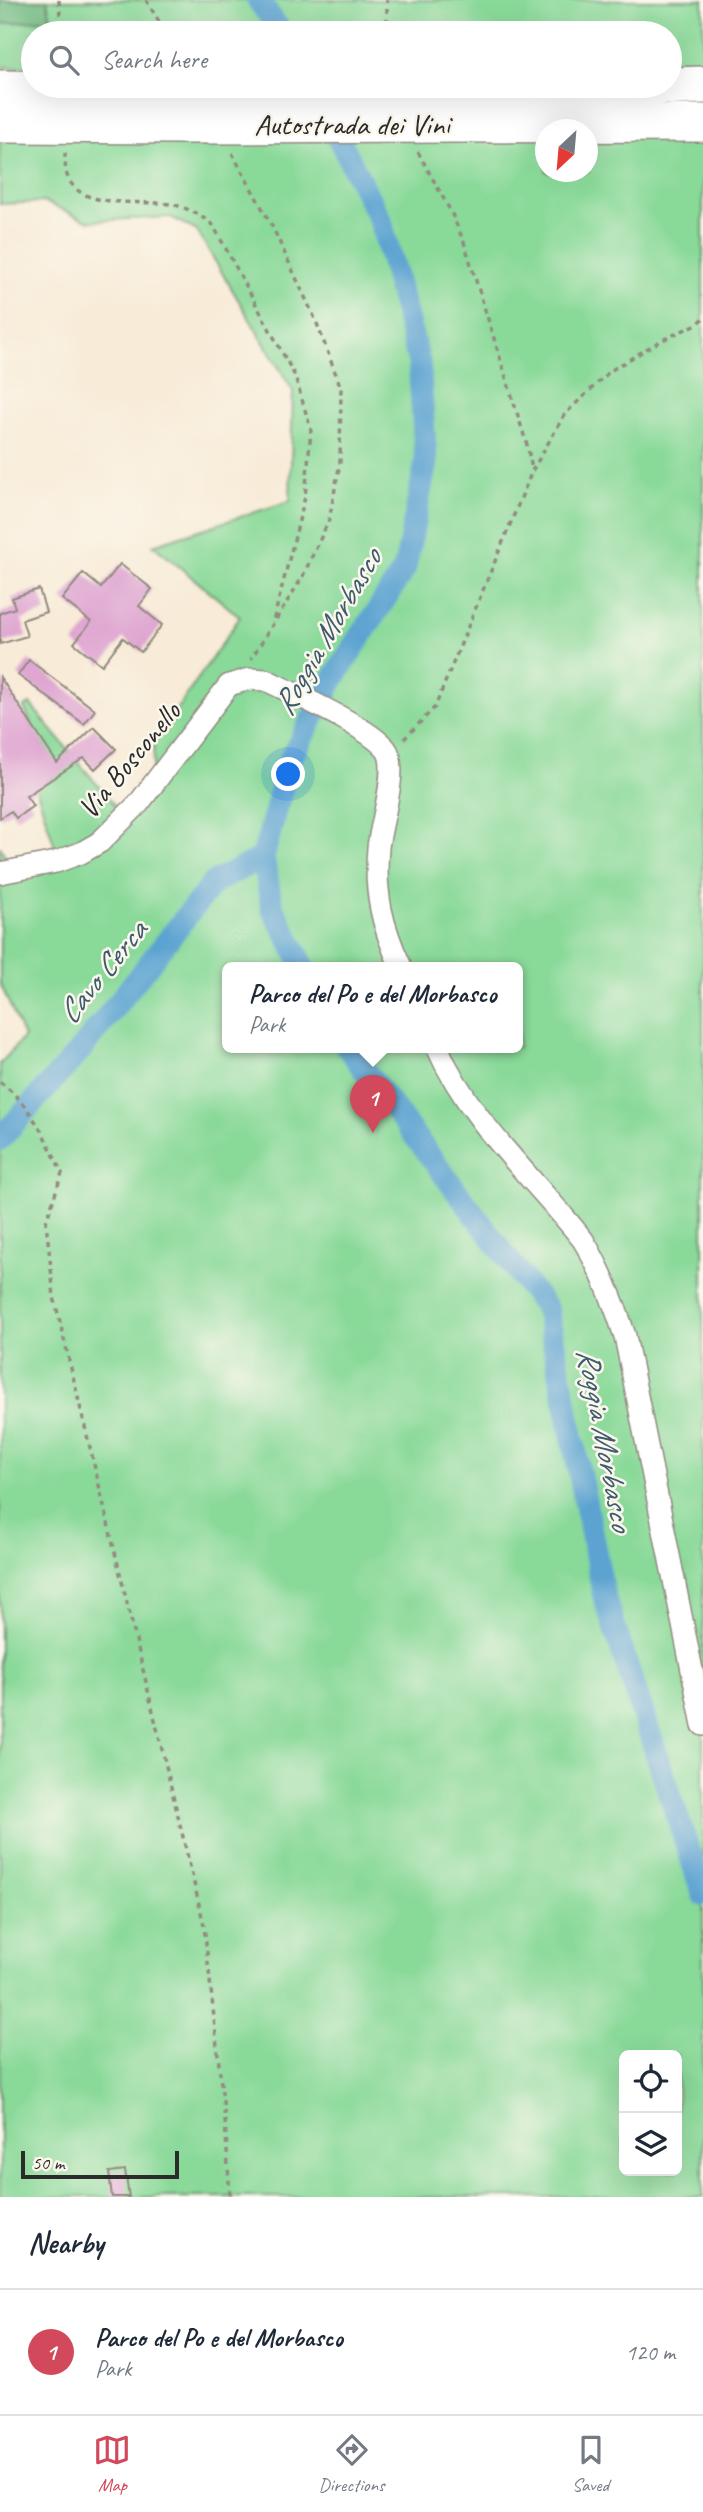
<!DOCTYPE html>
<html lang="en">
<head>
<meta charset="utf-8">
<style>
  :root { --surface:#fff; --page:#f6f6f7; --text:#1f2937; --muted:#747a83; --line:#e0e1e3; --accent:#d1495b }
  body { margin:0; font-family:Caveat,sans-serif; background:var(--page); color:var(--text) }
  .controls { position:absolute; right:21px; bottom:21px; display:grid; overflow:hidden; border-radius:10px; box-shadow:0 7px 28px #0002 }
  .controls button { width:63px; height:63px; display:grid; place-items:center; padding:0; border:0; border-bottom:2px solid var(--line); background:var(--surface); color:var(--text); font:35px sans-serif }
  .compass { position:absolute; left:535px; top:119px; width:63px; height:63px; border-radius:50%; background:var(--surface); box-shadow:0 7px 28px #0002; rotate:206deg }
  .scale { position:absolute; left:21px; bottom:18px; width:158px; box-sizing:border-box; padding-left:7px; border:4px solid #2b2b2b; border-top:0; font-size:19px; line-height:24px; white-space:nowrap; color:#2b2b2b; -webkit-text-stroke:5px #fbf7ec; paint-order:stroke }
  .you { position:absolute; left:289px; top:775px; width:24px; height:24px; margin:-18px; border:5px solid #fff; border-radius:50%; background:#1a73e8; box-shadow:0 0 0 10px #1a73e833 }
  .badge { display:grid; place-items:center; width:46px; height:46px; border-radius:50%; background:var(--accent); color:#fff; font-size:23px; font-weight:700 }
  .pin { position:absolute; translate:-50% -58px; filter:drop-shadow(0 2px 4px #0008) }
  .pin::after { content:''; position:absolute; top:37px; width:24px; height:21px; background:inherit; clip-path:polygon(0 0,100% 0,50% 100%) }
  .popup { position:absolute; left:222px; top:962px; width:301px; height:91px; box-sizing:border-box; display:grid; place-content:center; border-radius:10px; background:var(--surface); filter:drop-shadow(0 2px 5px #0005); font-size:23px; white-space:nowrap; color:var(--muted) }
  .popup b { font-size:26px; color:var(--text) }
  .popup::after { content:''; position:absolute; left:50%; top:100%; margin-left:-14px; border:14px solid transparent; border-top-color:var(--surface) }
  .list { margin:0; padding:0; list-style:none }
  h2 { display:flex; justify-content:space-between; align-items:center; height:91px; margin:0; padding:0 28px; font-size:30px }
  h2 small { font-size:23px; font-weight:400; color:var(--muted) }
  .list li { display:grid; grid-template-columns:46px 1fr auto; gap:21px; align-items:center; box-sizing:border-box; height:126px; padding:0 28px; border-top:2px solid var(--line) }
  .list b { display:block; font-size:26px; white-space:nowrap }
  .list p { margin:0; font-size:23px; white-space:nowrap; color:var(--muted) }
  .list em { font-size:23px; font-style:normal; color:var(--muted) }
  .icon { flex:none; width:38px; height:38px; fill:none; stroke:currentColor; stroke-width:2; stroke-linecap:round; stroke-linejoin:round }
  .map { position:relative; flex:none; width:703px; height:2197px; overflow:hidden }
  .search { position:absolute; background:var(--surface); box-shadow:0 7px 28px #0002; left:21px; right:21px; top:21px; height:77px; display:flex; align-items:center; gap:18px; box-sizing:border-box; padding:0 24px; border-radius:38px; color:var(--muted); font-size:26px }
  .sheet { height:217px; background:var(--surface) }
  nav { display:flex; justify-content:space-around; align-items:center; box-sizing:border-box; height:98px; border-top:2px solid var(--line); background:var(--surface); font-size:19px; color:var(--muted) }
  nav a { display:grid; justify-items:center; gap:4px }
  nav .on { color:var(--accent) }
  .map>svg:first-child { display:block }
  .green { fill:#89d999; stroke:#5a8262; stroke-width:2; fill-rule:evenodd }
  .forest { fill:#6eb981; stroke:#4c7256; stroke-width:2 }
  .lines { fill:none; stroke-linecap:round; stroke-linejoin:round }
  .canal { stroke:#5ba3d1; stroke-width:23 }
  .building { fill:#dfa6d2 }
  .street-casing { stroke:#928b81; stroke-width:24 }
  .highway-casing { stroke:#928b81; stroke-width:40 }
  .path { stroke:#928b81; stroke-width:3.5; stroke-dasharray:5 5; stroke-linecap:butt }
  .street { stroke:#fff; stroke-width:21 }
  .highway { stroke:#fff; stroke-width:37 }
  .highway-bridge-casing { stroke:#928b81; stroke-width:40; stroke-linecap:butt }
  .highway-bridge { stroke:#fff; stroke-width:37 }
  .labels { text-anchor:middle; dominant-baseline:central; stroke-width:5; stroke-linejoin:round; paint-order:stroke }
  .street-label { font-size:30px; fill:#2b2b2b; stroke:#fbf7ec }
  .water-label { font-size:32px; font-style:italic; fill:#3e5b6d; stroke:#fbf7ec }
</style>
</head>
<body>
<div class="map">
<svg width="703" height="2197" viewBox="0 0 703 2197">
  <rect width="100%" height="100%" fill="#fbf7ec"/>
  <filter id="ink" filterUnits="userSpaceOnUse"><feTurbulence type="fractalNoise" baseFrequency=".0143" numOctaves="2"/><feDisplacementMap in="SourceGraphic" scale="14" xChannelSelector="R" yChannelSelector="G"/><feConvolveMatrix kernelMatrix="1 2 1 2 8 2 1 2 1" color-interpolation-filters="sRGB"/></filter>
  <filter id="wash" filterUnits="userSpaceOnUse"><feTurbulence type="fractalNoise" baseFrequency=".00686" numOctaves="4" result="noise"/><feDisplacementMap in="SourceGraphic" scale="28" xChannelSelector="R" yChannelSelector="G"/><feGaussianBlur stdDeviation="1.57" result="paint"/><feColorMatrix in="noise" values="0 0 0 0 0 0 0 0 0 0 0 0 0 0 0 0 0 1.4 0 .05"/><feComposite in="paint" operator="in"/></filter>
  <g filter="url(#wash)">
    <rect width="100%" height="100%" fill="#f8ebd7"/>
    <path class="green" d="M47,0H703V2197H0V1064L24,1037L0,983V846L11,867L58,856L36,788L54,778L24,707L30,704L126,819L153,780L154,743L240,617L153,545L290,501L293,391L197,231L171,217L89,221L45,202L0,204V140L670,86V33H33V68L0,67V24L51,19ZM546,130H588V172H546ZM228,967H518V1047H228ZM624,2055H677V2171H624Z"/>
    <path class="forest" d="M0,0H47L51,19L0,24Z"/>
    <g class="lines">
      <path class="canal" d="M258,0L282,33
        M304,967L272,907L263,857L289,762L335,676L405,568L426,462L419,362L381,222L328,117
        M347,1047L547,1310L604,1596L703,1894
        M0,1139L83,1047L213,883L263,857"/>
    </g>
    <g id="blocks">
      <path class="building" d="M120,564L152,589L139,606L162,625L141,652L123,638L102,665L74,643L91,622L62,599L83,573L101,588Z
        M39,589L46,612L22,620L27,636L0,644V613L15,608L12,598Z
        M29,660L95,710L84,724L18,675Z
        M0,677L57,763L94,727L116,749L95,769L84,758L26,796L33,806L16,818L11,811L0,818Z
        M125,2170L129,2197H112L109,2172Z"/>
    </g>
  </g>
  <g filter="url(#ink)">
    <use href="#blocks" fill-opacity="0" stroke="#928b81" stroke-width="2"/>
    <g class="lines">
      <g class="street-casing">
        <path id="street" d="M0,873L56,862L81,853L100,842L139,803L229,685L250,679L266,680C296,695 367,726 386,749C400,766 380,825 378,848C374,893 382,926 401,967
          M437,1047C470,1122 533,1177 583,1240C602,1271 614,1302 625,1336L703,1725"/>
      </g>
      <g class="highway-casing">
        <path id="highway" d="M670,86L703,85
          M0,89L183,91
          M455,90L664,86
          M0,124L183,125
          M461,124L703,123"/>
      </g>
      <path class="path" d="M59,0L61,33
        M146,0L166,33
        M387,33V0
        M418,152L451,212L464,242L527,445L532,469
        M65,153C65,160 65,169 67,175C80,213 145,198 175,205C191,209 201,216 213,225L295,376L311,430L305,497L273,622
        M232,153L273,228L316,321L341,388L340,463L329,520L302,578L251,659
        M404,739L435,707L532,471L565,414L610,371L660,341L697,324L703,319
        M0,1082C30,1104 47,1140 62,1173L46,1222L54,1297L204,1925L225,2120L230,2197"/>
      <use href="#street" class="street"/>
      <use href="#highway" class="highway"/>
      <g class="highway-bridge-casing">
        <path id="highway-bridge" d="M183,91L455,90
          M183,125L461,124"/>
      </g>
      <use href="#highway-bridge" class="highway-bridge"/>
    </g>
  </g>
  <g class="labels">
    <g class="street-label">
      <text x="352" y="124">Autostrada dei Vini</text>
      <text transform="translate(129 760) rotate(-50)">Via Bosconello</text>
    </g>
    <g class="water-label">
      <text transform="translate(327 632) rotate(-60)">Roggia Morbasco</text>
      <text transform="translate(102 972) rotate(-51)">Cavo Cerca</text>
      <text transform="translate(605 1439) rotate(79)">Roggia Morbasco</text>
    </g>
  </g>
</svg>
<div class="controls">
<button><svg class="icon" aria-label="locate" viewBox="0 0 24 24"><circle cx="12" cy="12" r="6"/><path d="M12 2v4M12 18v4M2 12h4M18 12h4"/></svg></button>
<button><svg class="icon" aria-label="layers" viewBox="0 0 24 24"><path d="M12 4l9 5-9 5-9-5zM3 14l9 5 9-5"/></svg></button>
</div>
<svg class="compass" viewBox="-18 -18 36 36"><path d="M0-13l5 13h-10z" fill="#e53935"/><path d="M0 13l5-13h-10z" fill="#747a83"/></svg>
<div class="scale">50 m</div>
<div class="you"></div>
<div class="pin badge" style="left:373px;top:1133px">1</div>
<div class="popup"><b>Parco del Po e del Morbasco</b>Park</div>
<div class="search"><svg class="icon" aria-label="search" viewBox="0 0 24 24"><circle cx="10" cy="10" r="6"/><path d="M15 15l6 6"/></svg>Search here</div>
</div>
<section class="sheet">
<h2>Nearby<small></small></h2>
<ul class="list">
<li><span class="badge">1</span><div><b>Parco del Po e del Morbasco</b><p>Park</p></div><em>120 m</em></li>
</ul>
</section>
<nav>
<a class="on"><svg class="icon" aria-label="map" viewBox="0 0 24 24"><path d="M3 6l6-2 6 2 6-2v14l-6 2-6-2-6 2zM9 4v14M15 6v14"/></svg>Map</a>
<a><svg class="icon" aria-label="directions" viewBox="0 0 24 24"><path d="M12 3l9 9-9 9-9-9zM9 14v-3h6M13 9l2 2-2 2"/></svg>Directions</a>
<a><svg class="icon" aria-label="saved" viewBox="0 0 24 24"><path d="M7 4h10v16l-5-4-5 4z"/></svg>Saved</a>
</nav>
</body>
</html>
